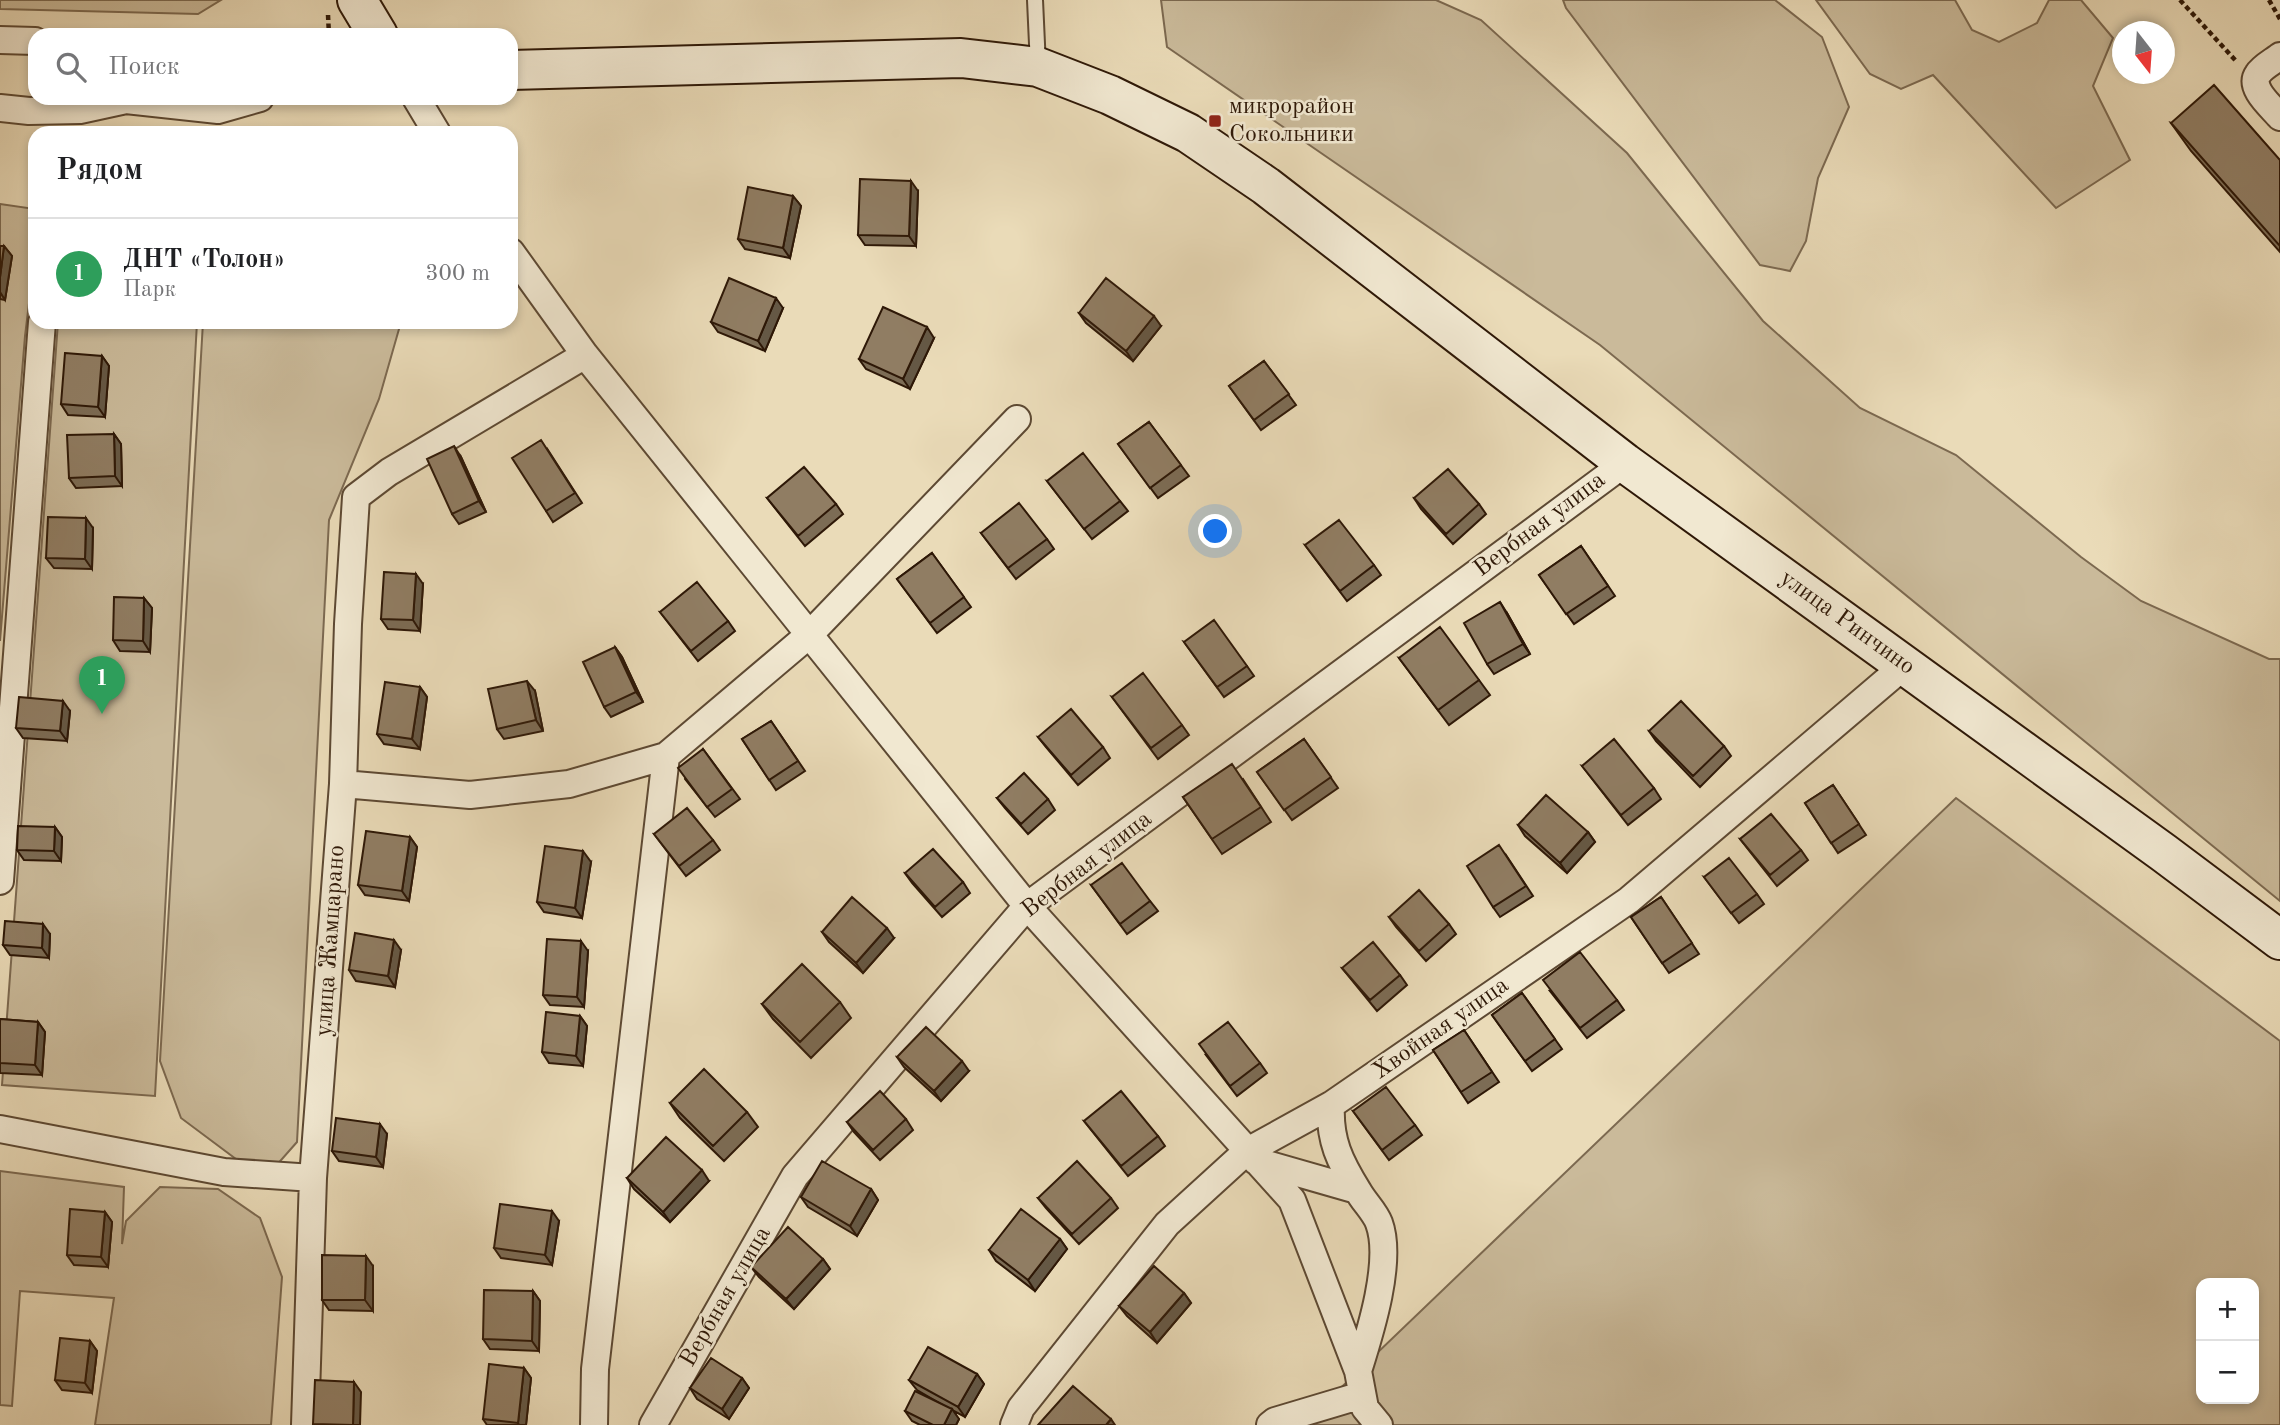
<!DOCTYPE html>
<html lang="ru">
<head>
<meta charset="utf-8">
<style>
  :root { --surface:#fff; --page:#f2f2f2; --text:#202124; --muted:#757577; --line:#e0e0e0; --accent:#7c3aed }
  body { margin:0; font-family:"Old Standard TT",serif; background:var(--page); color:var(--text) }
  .controls { position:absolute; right:21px; bottom:21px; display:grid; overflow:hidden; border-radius:14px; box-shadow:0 4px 10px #0003 }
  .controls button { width:63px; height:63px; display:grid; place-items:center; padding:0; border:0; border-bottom:2px solid var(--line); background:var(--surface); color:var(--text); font:35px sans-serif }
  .compass { position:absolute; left:2112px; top:21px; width:63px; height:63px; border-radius:50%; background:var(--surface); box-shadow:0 4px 10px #0003; rotate:163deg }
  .you { position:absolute; left:1216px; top:532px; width:24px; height:24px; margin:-18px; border:5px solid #fff; border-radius:50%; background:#1a73e8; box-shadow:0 0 0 10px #1a73e833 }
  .badge { display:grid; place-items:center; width:46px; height:46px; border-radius:50%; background:var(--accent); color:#fff; font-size:23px; font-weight:700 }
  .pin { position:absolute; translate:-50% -58px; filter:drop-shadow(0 2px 4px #0008) }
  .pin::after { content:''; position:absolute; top:37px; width:24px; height:21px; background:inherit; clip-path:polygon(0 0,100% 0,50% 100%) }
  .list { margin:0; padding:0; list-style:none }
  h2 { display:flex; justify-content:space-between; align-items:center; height:91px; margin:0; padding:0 28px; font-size:30px }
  h2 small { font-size:23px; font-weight:400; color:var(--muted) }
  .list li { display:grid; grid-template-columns:46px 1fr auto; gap:21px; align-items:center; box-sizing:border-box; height:112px; padding:0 28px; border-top:2px solid var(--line) }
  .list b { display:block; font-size:26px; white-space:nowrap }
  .list p { margin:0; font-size:23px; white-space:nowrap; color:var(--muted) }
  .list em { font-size:23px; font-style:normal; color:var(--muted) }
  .icon { flex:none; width:38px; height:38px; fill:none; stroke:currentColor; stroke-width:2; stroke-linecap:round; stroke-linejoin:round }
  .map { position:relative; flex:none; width:2280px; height:1425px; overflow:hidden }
  .search { position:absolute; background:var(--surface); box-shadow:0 4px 10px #0003; left:28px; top:28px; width:490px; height:77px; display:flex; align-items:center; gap:18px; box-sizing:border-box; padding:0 24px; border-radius:21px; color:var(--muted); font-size:26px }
  .panel { position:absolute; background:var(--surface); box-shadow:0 4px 10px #0003; left:28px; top:126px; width:490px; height:203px; border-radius:21px }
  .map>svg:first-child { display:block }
  .green { fill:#caba9a; stroke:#7c6950; stroke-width:2; fill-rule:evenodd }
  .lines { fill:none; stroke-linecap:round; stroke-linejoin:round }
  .lane-casing { stroke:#5d4933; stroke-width:18 }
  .street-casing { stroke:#5d4933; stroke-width:30 }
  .secondary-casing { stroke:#2e1807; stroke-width:42 }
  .path { stroke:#2e1807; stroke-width:4.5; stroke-dasharray:5 3.5; stroke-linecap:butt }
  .lane { stroke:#f1e8d1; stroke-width:14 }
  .street { stroke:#f1e8d1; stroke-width:26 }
  .secondary { stroke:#f1e8d1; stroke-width:38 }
  .wall { fill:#7c6c55; stroke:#2e1807; stroke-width:2 }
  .shaded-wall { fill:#655845; stroke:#2e1807; stroke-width:2 }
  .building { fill:#907d63; stroke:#2e1807; stroke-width:2 }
  .poi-dot { fill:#8f2418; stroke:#f1e8d1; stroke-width:2.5 }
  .labels { text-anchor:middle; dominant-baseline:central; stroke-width:5; stroke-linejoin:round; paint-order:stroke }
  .poi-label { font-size:24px; fill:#2e1807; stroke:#f1e8d1; text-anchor:start }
  .street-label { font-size:24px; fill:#2e1807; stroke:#f1e8d1 }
</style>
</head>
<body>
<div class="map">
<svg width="2280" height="1425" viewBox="0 0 2280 1425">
  <rect width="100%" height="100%" fill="#eadbb8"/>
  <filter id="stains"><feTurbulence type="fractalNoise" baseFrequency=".00286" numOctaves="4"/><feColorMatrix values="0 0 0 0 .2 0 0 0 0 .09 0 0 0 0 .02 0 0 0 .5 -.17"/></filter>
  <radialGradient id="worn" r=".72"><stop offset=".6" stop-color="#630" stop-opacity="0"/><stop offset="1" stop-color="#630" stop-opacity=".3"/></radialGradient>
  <path class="green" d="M0,0H221L198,14L0,9Z
    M1161,0H1436L1481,20L1627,153L1763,321L1860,408L1956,455L2081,557L2141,601L2269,659H2280V901L1600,345L1167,47Z
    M1563,0H1775L1822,37L1849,107L1818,178L1806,241L1790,271L1760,265L1566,8Z
    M1816,0H1955L1972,30L1999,42L2037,23L2049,0H2081L2113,38L2093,86L2130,160L2056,208L1933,75L1901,89L1870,74Z
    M0,204L35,209V254L25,336L0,641Z
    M58,322H197L155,1096L2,1085Z
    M203,322H401L379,399L329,520L297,1142L275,1167L244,1165L181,1118L160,1061Z
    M1956,798L2280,1041V1425H1302ZM2201,1283H2254V1399H2201Z
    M0,1171L124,1187L122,1244L126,1221L160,1187L218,1189L260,1218L282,1277L271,1425H95L114,1298L20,1291L12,1406L0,1405Z"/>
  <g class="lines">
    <g class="lane-casing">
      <path id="lane" d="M1035,0L1038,66"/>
    </g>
    <g class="street-casing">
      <path id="street" d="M0,40L35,41
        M2280,56C2274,61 2262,67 2258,74C2248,88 2272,107 2280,117
        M416,98L437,133
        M0,108L29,111L80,110L126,100L218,110L260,98
        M511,252L585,355L1027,906L1292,1200L1358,1371L1365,1408L1379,1425
        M343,784L348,624L356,497L389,472L585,355
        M0,881L42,322
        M1331,1105C1329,1140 1340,1162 1358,1191C1364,1202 1375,1212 1379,1223C1393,1261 1370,1333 1358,1371
        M0,1129L224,1172L313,1178
        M1256,1161L1357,1190
        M305,1425L313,1178L343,784L470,795L569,784L666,756
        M594,1425L595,1369L666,756L810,634L1017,419
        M653,1425L795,1176L1027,906L1625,463
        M1014,1425L1021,1408L1167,1224L1246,1152L1331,1105L1629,900L1905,665
        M1270,1425L1275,1421L1362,1395"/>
    </g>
    <g class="secondary-casing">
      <path id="secondary" d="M357,0L378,35
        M511,70L961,58L1038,67L1110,95L1188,133L1266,186L1625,463L2164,853L2280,940"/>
    </g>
    <path class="path" d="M2180,0L2236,61
      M2269,0L2280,19
      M328,15L329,35"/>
    <use href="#lane" class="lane"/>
    <use href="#street" class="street"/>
    <use href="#secondary" class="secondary"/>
  </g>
  <path class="wall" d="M2171,123L2280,160V252L2191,151Z
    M918,191L916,246L865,245L858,235Z
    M793,196L801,206L790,258L745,249L738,239Z
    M0,246H4L12,256L5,300L0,299Z
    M783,308L765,351L718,332L711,322Z
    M1079,313L1161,326L1133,361L1086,323Z
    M934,338L910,389L866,369L859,359Z
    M102,356L109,366L105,417L68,415L61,404Z
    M1264,361L1296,405L1261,430L1229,386Z
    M1149,422L1189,476L1158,498L1118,444Z
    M114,434L121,444L122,486L76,488L69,478Z
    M548,450L582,503L553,522L546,511Z
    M461,457L486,512L459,524L452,514Z
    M1047,481L1120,501L1128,511L1092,539Z
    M767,498L836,504L843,514L805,546Z
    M1414,498L1479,504L1486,514L1453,544L1421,509Z
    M93,528L92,569L54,568L46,558Z
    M981,533L1047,539L1054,549L1016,579Z
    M1305,545L1374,565L1381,575L1347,601Z
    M1581,546L1615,596L1574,624L1539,575Z
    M932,553L971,607L937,633L897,579Z
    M423,584L420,631L388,629L381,619Z
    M144,598L152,608L150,652L120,651L113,640Z
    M660,612L728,621L735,631L698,661Z
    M1507,613L1530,654L1494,674L1487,664Z
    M1184,642L1247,666L1254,676L1224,697Z
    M615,647L622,657L643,702L611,717L604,707Z
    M1399,658L1479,680L1490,695L1449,725Z
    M420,687L427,697L420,749L384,744L377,734Z
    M535,691L543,731L504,739L497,729Z
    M1112,697L1182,725L1189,735L1158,759Z
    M70,711L67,741L23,738L16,728Z
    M771,721L805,771L776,790L742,739Z
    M1649,731L1724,746L1731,756L1700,787L1656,741Z
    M1038,737L1103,747L1110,758L1078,785L1046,747Z
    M1304,739L1338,788L1292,820L1257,772Z
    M703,749L740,799L715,817L685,779Z
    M1582,766L1654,788L1661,799L1628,825Z
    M1243,779L1271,822L1222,854L1183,797Z
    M1833,785L1866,835L1838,853L1805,803Z
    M997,798L1048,799L1055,810L1028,834L1005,808Z
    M1518,825L1588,832L1595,842L1567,873L1525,836Z
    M55,827L62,837L61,861L24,860L17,850Z
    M654,834L713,840L720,850L686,876Z
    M410,837L417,847L409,901L365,895L358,885Z
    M1740,839L1801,850L1808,860L1777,886Z
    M1506,855L1533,896L1500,917L1493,907Z
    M591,862L582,918L544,912L537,902Z
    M905,873L963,882L970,893L942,917L912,883Z
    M1704,877L1757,894L1764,904L1739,923Z
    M1091,885L1150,901L1158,911L1127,934Z
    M1661,897L1699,954L1669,973L1631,917Z
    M1389,917L1449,924L1456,934L1426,961L1396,927Z
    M822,932L894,938L863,973L829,942Z
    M50,934L49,958L10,955L3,945Z
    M401,950L395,987L356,981L349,970Z
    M588,951L584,1007L550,1005L543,995Z
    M1342,968L1400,975L1407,985L1377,1011Z
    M1550,991L1617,1000L1624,1010L1587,1038Z
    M1522,993L1562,1049L1532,1071L1492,1015Z
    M840,1002L851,1018L811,1058L773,1019L762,1004Z
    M580,1016L587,1026L583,1066L549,1063L542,1052Z
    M0,1019L38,1022L45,1032L42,1075L0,1073Z
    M1464,1030L1499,1082L1468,1103L1433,1050Z
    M1206,1055L1260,1063L1267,1073L1237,1096Z
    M897,1057L969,1071L941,1101L904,1067Z
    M670,1103L747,1112L758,1127L724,1161L680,1118Z
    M1353,1111L1415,1125L1422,1135L1389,1160Z
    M906,1119L913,1130L880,1160L854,1132L847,1122Z
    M1084,1121L1158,1136L1165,1146L1128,1176Z
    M387,1134L383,1167L339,1161L332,1151Z
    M627,1178L709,1181L670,1222L634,1189Z
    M871,1189L878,1200L857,1236L808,1207L801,1197Z
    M1038,1198H1111L1118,1208L1079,1244L1046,1208Z
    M105,1212L112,1222L108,1267L74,1265L67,1255Z
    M559,1221L552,1265L501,1258L494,1248Z
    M1060,1239L1067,1249L1035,1291L996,1261L989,1250Z
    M823,1259L830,1269L794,1309L759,1277L751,1267Z
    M373,1266V1311L329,1310L322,1300Z
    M533,1291L540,1301L539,1351L490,1349L483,1339Z
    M1184,1293L1191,1303L1157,1343L1127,1316L1119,1306Z
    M90,1341L97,1351L92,1393L62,1390L55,1380Z
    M524,1368L531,1378L526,1425H487L483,1419Z
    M977,1374L984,1384L965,1417L952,1410L959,1419L956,1425H920L912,1421L905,1411L941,1404L917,1390L909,1380Z
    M742,1378L749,1388L729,1419L697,1399L690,1388Z"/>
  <path class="shaded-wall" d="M911,181L918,191L916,246L909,236Z
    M793,196L801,206L790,258L783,248Z
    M4,246L12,256L5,300L0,292V277Z
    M776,298L783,308L765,351L758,341Z
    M1154,316L1161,326L1133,361L1126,351Z
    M927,327L934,338L910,389L903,379Z
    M102,356L109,366L105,417L98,407Z
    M114,434L121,444L122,486L115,476Z
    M454,446L461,457L486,512L479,501Z
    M86,518L93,528L92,569L85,559Z
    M416,574L423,584L420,631L413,620Z
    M144,598L152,608L150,652L143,641Z
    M1500,602L1507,613L1530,654L1523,644Z
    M615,647L622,657L643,702L636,692Z
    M527,681L535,691L543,731L536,720Z
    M420,687L427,697L420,749L412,739Z
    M63,701L70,711L67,741L60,731Z
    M55,827L62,837L61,861L54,851Z
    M1588,832L1595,842L1567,873L1560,863Z
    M410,837L417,847L409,901L402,891Z
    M583,851L591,862L582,918L575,908Z
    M43,924L50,934L49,958L42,948Z
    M887,928L894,938L863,973L856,963Z
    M394,940L401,950L395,987L388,976Z
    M581,941L588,951L584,1007L577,997Z
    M580,1016L587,1026L583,1066L576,1056Z
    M38,1022L45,1032L42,1075L35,1065Z
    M962,1061L969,1071L941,1101L934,1091Z
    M380,1124L387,1134L383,1167L376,1157Z
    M702,1170L709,1181L670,1222L663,1212Z
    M871,1189L878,1200L857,1236L850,1226Z
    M552,1211L559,1221L552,1265L545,1255Z
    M105,1212L112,1222L108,1267L101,1257Z
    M1060,1239L1067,1249L1035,1291L1028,1280Z
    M366,1256L373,1266V1311L365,1300Z
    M823,1259L830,1269L794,1309L786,1299Z
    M533,1291L540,1301L539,1351L532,1341Z
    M1184,1293L1191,1303L1157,1343L1150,1332Z
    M90,1341L97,1351L92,1393L85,1383Z
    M524,1368L531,1378L526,1425H519L518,1423Z
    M977,1374L984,1384L965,1417L958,1407Z
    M742,1378L749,1388L729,1419L722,1409Z
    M354,1382L361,1392L360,1425H353Z
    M952,1409L959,1419L956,1425H944Z
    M1111,1419L1115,1425H1106Z"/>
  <path class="building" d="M2214,85L2280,160V246L2171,123Z
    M860,179L911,181L909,236L858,235Z
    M748,187L793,196L783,248L738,239Z
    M0,246H4L0,277Z
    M729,278L776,298L758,341L711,322Z
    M1106,278L1154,316L1126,351L1079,313Z
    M883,307L927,327L903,379L859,359Z
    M65,353L102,356L98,407L61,404Z
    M1264,361L1289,394L1254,420L1229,386Z
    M1149,422L1181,465L1150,488L1118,444Z
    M114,434L115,476L69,478L67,435Z
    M541,440L575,493L546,511L512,458Z
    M454,446L479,501L452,514L427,459Z
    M1083,453L1120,501L1084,529L1047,481Z
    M804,467L836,504L798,536L767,498Z
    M1448,469L1479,504L1446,534L1414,498Z
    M1019,503L1047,539L1008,568L981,533Z
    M48,517L86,518L85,559L46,558Z
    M1339,520L1374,565L1340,591L1305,545Z
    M1581,546L1608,586L1566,614L1539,575Z
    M932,553L964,597L930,623L897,579Z
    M384,572L416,574L413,620L381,619Z
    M697,582L728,621L691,651L660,612Z
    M114,597L144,598L143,641L113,640Z
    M1500,602L1523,644L1487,664L1464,623Z
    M1214,620L1247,666L1217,687L1184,642Z
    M1440,627L1479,680L1438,710L1399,658Z
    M615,647L636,692L604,707L583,662Z
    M1143,673L1182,725L1151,748L1112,697Z
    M527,681L536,720L497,729L488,689Z
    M385,682L420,687L412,739L377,734Z
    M19,697L63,701L60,731L16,728Z
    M1681,701L1724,746L1693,776L1649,731Z
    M1071,709L1103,747L1071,775L1038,737Z
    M771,721L798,761L769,780L742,739Z
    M1304,739L1331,777L1284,810L1257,772Z
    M1614,739L1654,788L1621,815L1582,766Z
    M703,749L732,789L707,807L678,768Z
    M1232,764L1261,807L1212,839L1183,797Z
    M1024,773L1048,799L1021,824L997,798Z
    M1833,785L1859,824L1831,843L1805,803Z
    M1546,795L1588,832L1560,863L1518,825Z
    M687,808L713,840L679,866L654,834Z
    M1771,814L1801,850L1770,875L1740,839Z
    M18,826L55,827L54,851L17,850Z
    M366,831L410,837L402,891L358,885Z
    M1499,845L1526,886L1493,907L1467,866Z
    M545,846L583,851L575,908L537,902Z
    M933,849L963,882L935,907L905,873Z
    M1729,858L1757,894L1731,913L1704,877Z
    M1122,863L1150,901L1120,924L1091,885Z
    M1419,890L1449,924L1419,951L1389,917Z
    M852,897L887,928L856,963L822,932Z
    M1661,897L1692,943L1662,963L1631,917Z
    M5,921L43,924L42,948L3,945Z
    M355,933L394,940L388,976L349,970Z
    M547,939L581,941L577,997L543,995Z
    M1373,942L1400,975L1370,1000L1342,968Z
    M1580,952L1617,1000L1580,1028L1543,980Z
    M802,964L840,1002L800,1042L762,1004Z
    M1522,993L1555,1039L1525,1061L1492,1015Z
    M546,1012L580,1016L576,1056L542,1052Z
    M0,1019L38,1022L35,1065L0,1063Z
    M1228,1022L1260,1063L1230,1086L1199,1044Z
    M926,1027L962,1061L934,1091L897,1057Z
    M1464,1030L1492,1072L1461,1092L1433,1050Z
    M704,1069L747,1112L713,1146L670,1103Z
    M1386,1087L1415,1125L1382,1150L1353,1111Z
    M880,1091L906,1119L873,1150L847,1122Z
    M1121,1091L1158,1136L1121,1166L1084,1121Z
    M336,1118L380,1124L376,1157L332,1151Z
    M666,1137L702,1170L663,1212L627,1178Z
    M822,1161L871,1189L850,1226L801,1197Z
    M1077,1161L1111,1198L1072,1234L1038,1198Z
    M500,1204L552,1211L545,1255L494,1248Z
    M70,1209L105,1212L101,1257L67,1255Z
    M1021,1209L1060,1239L1028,1280L989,1250Z
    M788,1227L823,1259L786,1299L751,1267Z
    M322,1255L366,1256L365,1300H322Z
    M1154,1266L1184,1293L1150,1332L1119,1306Z
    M484,1290L533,1291L532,1341L483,1339Z
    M60,1338L90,1341L85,1383L55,1380Z
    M928,1347L977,1374L958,1407L909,1380Z
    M711,1358L742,1378L722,1409L690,1388Z
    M489,1364L524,1368L518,1423L483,1419Z
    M315,1380L354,1382L353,1425L313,1424Z
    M1073,1386L1111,1419L1106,1425H1038Z
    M915,1391L952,1409L944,1425H933L905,1411Z"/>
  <rect class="poi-dot" x="1208" y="114" width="14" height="14" rx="3.5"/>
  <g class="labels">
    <g class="poi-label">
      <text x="1229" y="107">микрорайон<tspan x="1229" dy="28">Сокольники</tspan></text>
    </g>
    <g class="street-label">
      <text transform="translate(1540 525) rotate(-37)">Вербная улица</text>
      <text transform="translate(1847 623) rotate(36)">улица Ринчино</text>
      <text transform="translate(1087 865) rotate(-38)">Вербная улица</text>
      <text transform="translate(331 941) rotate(-86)">улица Жамцарано</text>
      <text transform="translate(1441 1029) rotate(-35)">Хвойная улица</text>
      <text transform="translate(726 1297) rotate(-60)">Вербная улица</text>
    </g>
  </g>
  <rect width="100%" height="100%" filter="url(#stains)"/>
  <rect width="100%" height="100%" fill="url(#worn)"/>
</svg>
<div class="controls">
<button>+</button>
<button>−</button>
</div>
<svg class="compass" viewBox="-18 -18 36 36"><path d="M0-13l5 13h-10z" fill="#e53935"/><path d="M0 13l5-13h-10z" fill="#757577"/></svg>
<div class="you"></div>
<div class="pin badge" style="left:102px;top:714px;background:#2e9e5b">1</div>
<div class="search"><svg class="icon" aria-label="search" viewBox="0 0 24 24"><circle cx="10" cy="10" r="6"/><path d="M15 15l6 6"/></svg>Поиск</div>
<section class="panel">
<h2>Рядом<small></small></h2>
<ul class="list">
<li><span class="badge" style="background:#2e9e5b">1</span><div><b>ДНТ «Толон»</b><p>Парк</p></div><em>300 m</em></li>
</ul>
</section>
</div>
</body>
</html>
